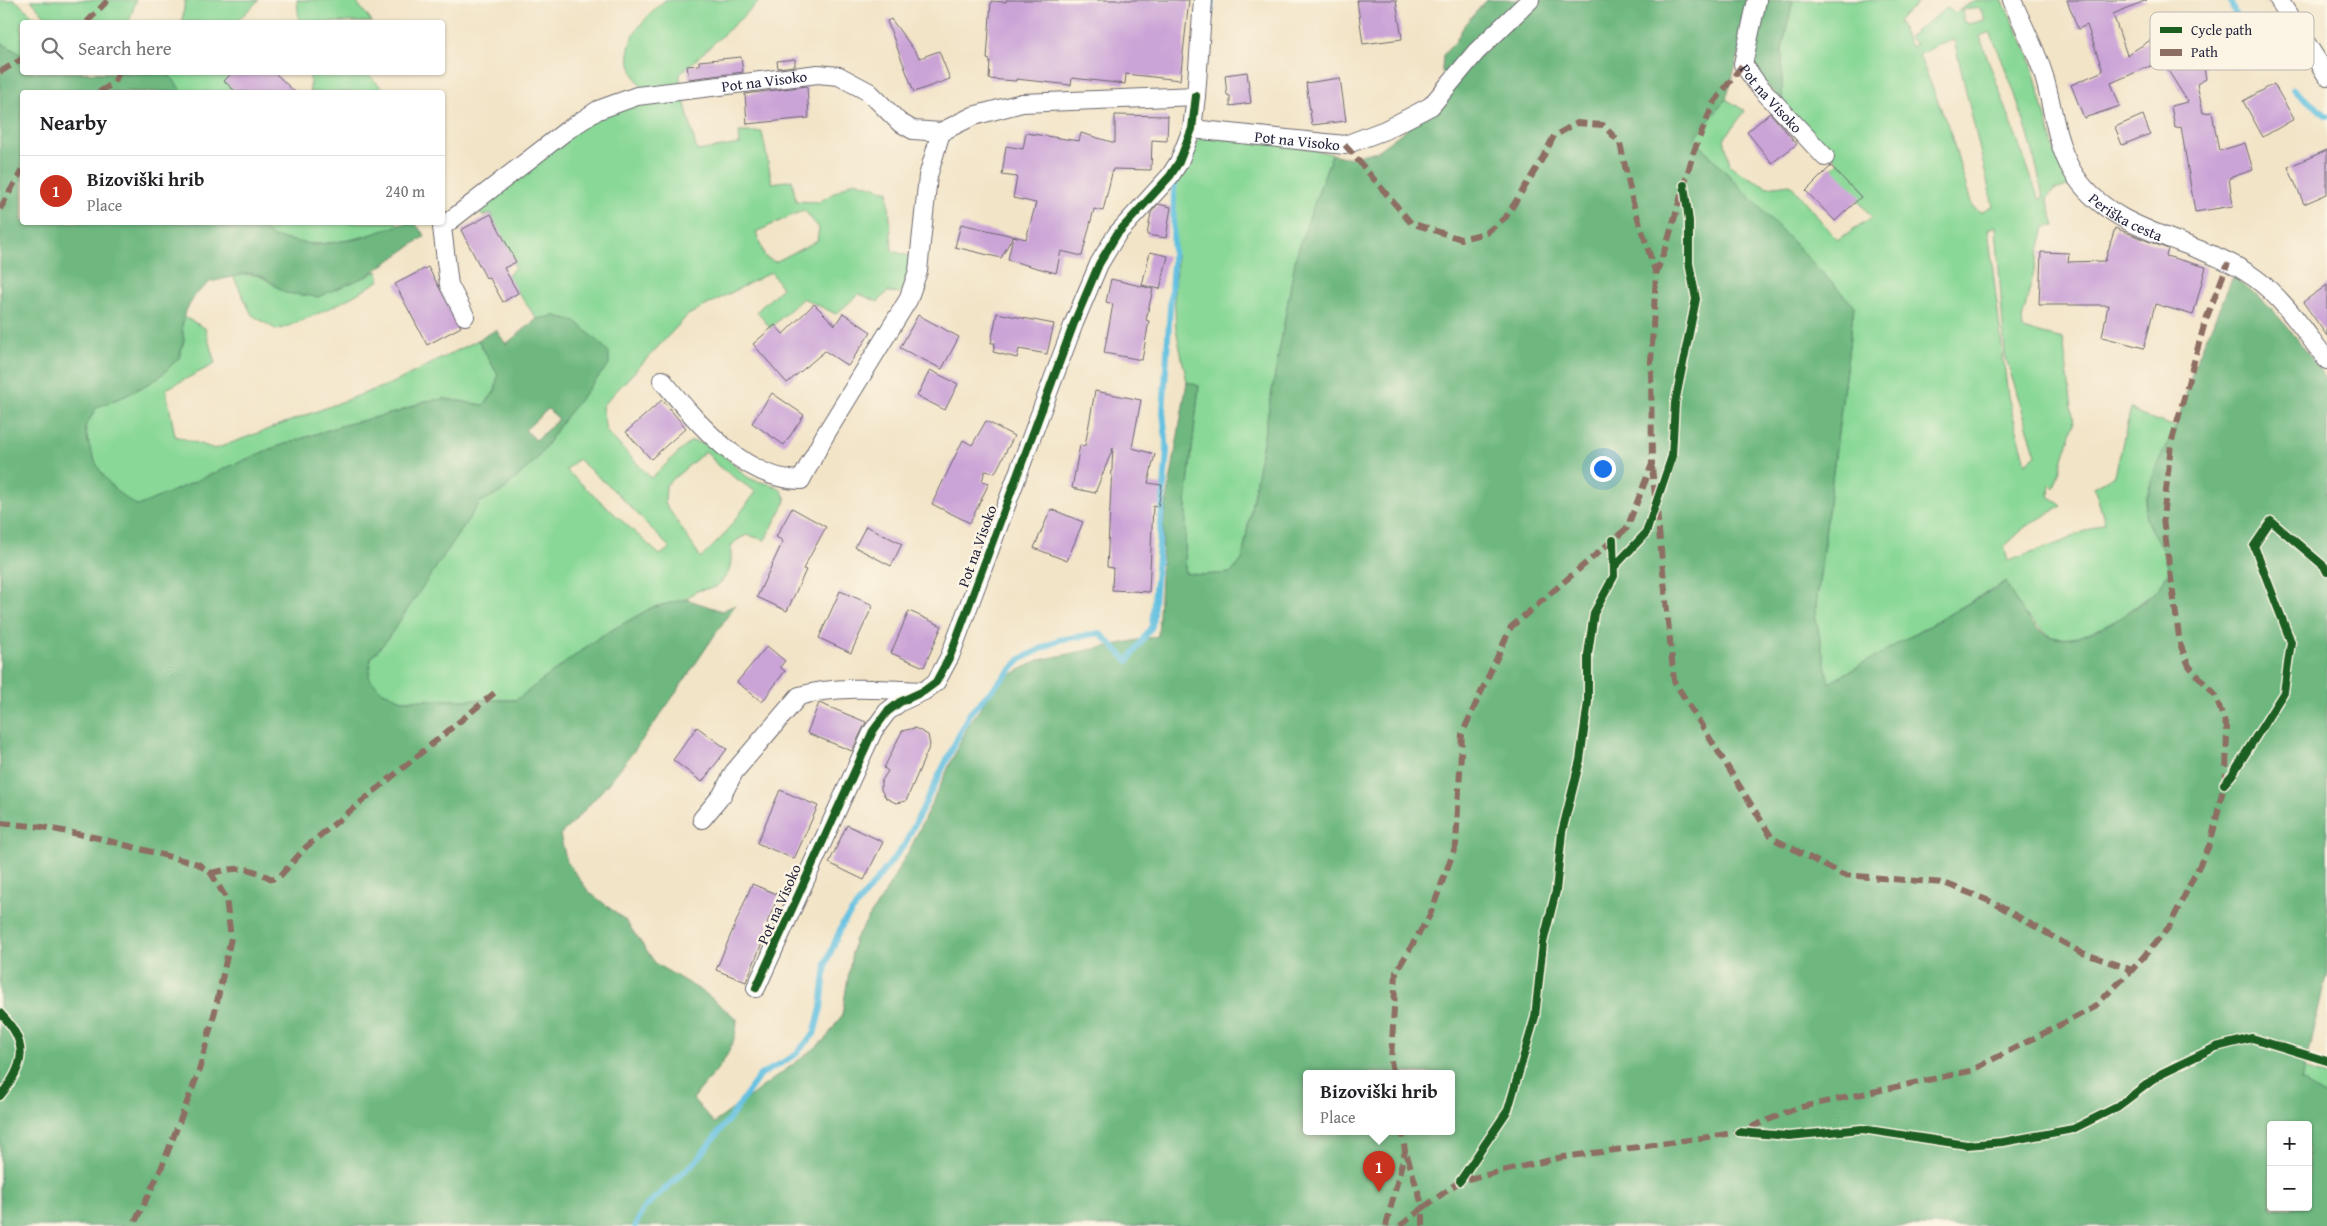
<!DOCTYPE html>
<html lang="en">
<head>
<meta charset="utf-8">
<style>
  :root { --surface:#fff; --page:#f6f6f6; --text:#202124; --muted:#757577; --line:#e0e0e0; --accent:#c8321e }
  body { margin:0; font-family:"Gentium Book Plus",serif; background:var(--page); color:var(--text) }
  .controls { position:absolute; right:15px; bottom:15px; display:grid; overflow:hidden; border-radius:5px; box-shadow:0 1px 4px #0004 }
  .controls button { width:45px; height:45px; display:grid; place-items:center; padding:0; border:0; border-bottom:1px solid var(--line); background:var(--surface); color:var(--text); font:25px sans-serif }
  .you { position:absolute; left:1602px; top:468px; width:18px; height:18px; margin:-12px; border:4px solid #fff; border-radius:50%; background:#1a73e8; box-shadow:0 0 0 8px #1a73e833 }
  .badge { display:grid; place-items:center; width:32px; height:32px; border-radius:50%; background:var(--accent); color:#fff; font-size:16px; font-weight:700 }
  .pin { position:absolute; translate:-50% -41px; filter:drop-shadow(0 1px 2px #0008) }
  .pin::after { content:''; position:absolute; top:26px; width:18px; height:15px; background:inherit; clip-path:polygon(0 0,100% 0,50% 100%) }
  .popup { position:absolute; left:1303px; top:1070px; width:152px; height:65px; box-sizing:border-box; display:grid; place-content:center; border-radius:5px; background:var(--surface); filter:drop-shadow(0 1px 4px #0005); font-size:16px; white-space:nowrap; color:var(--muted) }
  .popup b { font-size:19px; color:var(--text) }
  .popup::after { content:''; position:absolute; left:50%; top:100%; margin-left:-10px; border:10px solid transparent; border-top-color:var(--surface) }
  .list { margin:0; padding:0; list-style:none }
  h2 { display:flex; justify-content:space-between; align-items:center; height:65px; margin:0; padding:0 20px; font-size:21px }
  h2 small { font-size:16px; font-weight:400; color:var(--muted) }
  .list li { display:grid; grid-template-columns:32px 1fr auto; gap:15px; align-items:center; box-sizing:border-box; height:70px; padding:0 20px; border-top:1px solid var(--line) }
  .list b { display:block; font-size:19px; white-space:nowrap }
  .list p { margin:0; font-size:16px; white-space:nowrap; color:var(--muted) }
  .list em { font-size:16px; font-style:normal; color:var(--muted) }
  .icon { flex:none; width:28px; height:28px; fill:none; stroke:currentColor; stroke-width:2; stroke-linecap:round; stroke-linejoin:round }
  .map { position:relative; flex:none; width:2327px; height:1226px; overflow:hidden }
  .search { position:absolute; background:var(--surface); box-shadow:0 1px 4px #0004; left:20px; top:20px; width:425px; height:55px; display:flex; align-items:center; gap:12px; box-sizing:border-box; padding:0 18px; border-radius:5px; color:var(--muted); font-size:19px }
  .panel { position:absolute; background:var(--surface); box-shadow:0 1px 4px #0004; left:20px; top:90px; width:425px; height:135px; border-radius:5px }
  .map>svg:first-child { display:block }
  .green { fill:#89d897; stroke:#567d69; fill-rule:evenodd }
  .forest { fill:#6eb880; stroke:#486d5e; fill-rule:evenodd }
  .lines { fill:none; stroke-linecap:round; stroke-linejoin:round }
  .stream { stroke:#63c1e1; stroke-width:6 }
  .building { fill:#caa3d7 }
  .minor-casing { stroke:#6b666c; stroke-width:20 }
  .minor { stroke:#fff; stroke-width:18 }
  .quiet { stroke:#8d6e63; stroke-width:6; stroke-dasharray:12 6; stroke-linecap:butt }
  .cycleway-casing { stroke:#fcf5e5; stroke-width:11 }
  .cycleway { stroke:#1b5e20; stroke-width:8 }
  .labels { text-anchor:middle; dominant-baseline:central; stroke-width:4.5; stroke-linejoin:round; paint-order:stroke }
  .street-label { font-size:15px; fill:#22223b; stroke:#fcf5e5 }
  .key { fill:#fcf5e5; stroke:#bbb6b2; stroke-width:1 }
  .key-label { font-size:14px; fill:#22223b }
</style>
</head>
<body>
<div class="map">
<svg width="2327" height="1226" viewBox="0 0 2327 1226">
  <rect width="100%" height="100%" fill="#fcf5e5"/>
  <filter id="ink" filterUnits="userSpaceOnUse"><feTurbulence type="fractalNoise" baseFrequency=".02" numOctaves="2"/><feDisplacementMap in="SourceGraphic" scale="10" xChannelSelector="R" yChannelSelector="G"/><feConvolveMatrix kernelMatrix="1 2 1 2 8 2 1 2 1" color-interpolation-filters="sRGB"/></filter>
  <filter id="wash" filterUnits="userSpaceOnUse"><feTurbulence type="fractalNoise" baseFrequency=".0096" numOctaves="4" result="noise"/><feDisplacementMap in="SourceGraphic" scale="20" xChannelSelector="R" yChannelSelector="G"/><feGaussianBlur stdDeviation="1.12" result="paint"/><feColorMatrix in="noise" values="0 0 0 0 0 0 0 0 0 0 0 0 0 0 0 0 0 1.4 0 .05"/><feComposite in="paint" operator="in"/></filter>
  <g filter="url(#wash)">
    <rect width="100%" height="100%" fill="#f2e4c7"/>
    <path class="green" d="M0,0H15L40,22H22V55L0,42Z
      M31,0H136L129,22H50Z
      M185,0H259L236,22H182Z
      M297,0H355L372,22H299Z
      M665,0H761L680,74V87L643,89C613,49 635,28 665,0Z
      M1793,0H1921L1898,21L1911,47L1916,44L1908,37L1948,7L1955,13L1976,0H2002L2028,52L2056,155L2071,185L2054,190L2047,199L2055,226L2045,227L2022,320L2023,329L2063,339L2074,424L2054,488L2050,484L2049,496L2062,506L2025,527L2004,547L2008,561L2059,543L2105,522L2094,487L2115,475L2131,408L2140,415L2176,427C2166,448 2140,495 2146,518C2150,530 2158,537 2163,548C2166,555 2167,563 2169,571L2158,590L2113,623L2074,639L2051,637L2035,624L2016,605L2005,582L1828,684L1815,614L1854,306L1694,139L1726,99L1745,111L1724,139L1730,165L1738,171L1767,187L1790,184L1837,240L1872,217L1831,169L1838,162L1782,102V49ZM1980,8L1985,20L1969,24L1963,20V10ZM1990,32C2013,84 2033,141 2043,198L2039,199L1985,51L1980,36ZM1954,40L1993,206L1980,212L1972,206L1949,128L1919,55L1941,43ZM1996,226L2005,355L2036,455L2026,463L2008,397L1988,229Z
      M165,73H232L228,78L241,92H182L173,79Z
      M310,73H367L386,92H310Z
      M684,100L697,151L740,144L739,132H762L772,183L792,180L796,201L819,202L854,181L888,191L892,251L913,257L909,277L901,293L887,292L878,302L859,294L836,314L803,298L770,328L757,311L782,288L771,272L688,315L602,406L606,431L651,478L691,441C712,444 723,454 737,468C741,471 745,476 749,478C765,486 781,480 786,501L765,540L747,535C723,546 734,549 730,567C729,575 721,582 716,587L696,591L686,599L651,608L598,638L517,700H402L383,692L369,678L371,658L386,641L480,502L501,492L537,459L567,415L609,364L556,316L537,319L507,277L515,267L491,213L482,216L477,208C521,173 583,113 639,102C653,100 670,100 684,100ZM804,210L819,228L817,241L775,262L765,257L756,232ZM706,451L718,466L756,492L722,537L701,558L665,503L666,485ZM578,459L619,495L670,548L660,555L566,470Z
      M1200,136L1296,146L1332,154L1296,256L1242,560L1231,573L1200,575L1185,573L1186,503L1199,386L1187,382L1176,329L1174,288L1177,262L1173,238L1176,183Z
      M397,222L399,226C358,239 316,252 274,237C268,235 262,227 257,223Z
      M377,271L380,280C345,302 316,316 277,330L252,315L233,276C260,271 264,278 285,293L367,276Z
      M184,317L205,328L215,364L166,389L175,436L215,449L395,382L478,340L498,375L495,391L484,405L445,399L425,401L398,412L340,426L270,449L138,507C105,488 91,464 85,427L97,407L125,396L157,379L179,358L184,340L182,326Z
      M2303,1069L2327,1077V1097L2301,1081Z"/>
    <path class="forest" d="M1487,0H1520L1446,78L1442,71L1443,55L1456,41L1465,24Z
      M1539,0H1752L1740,51L1726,99L1694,139L1854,306L1815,614L1829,683L2006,582C2014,600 2032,631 2052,637C2080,647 2137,610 2157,590C2162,585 2165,577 2169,571L2163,549L2151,530L2145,515L2147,498L2157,464L2176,427L2195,364L2233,277C2273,304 2300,341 2327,381V973L2301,1081L2327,1097V1226H0V42L22,55V72L165,73L173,79L182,92H22V222L257,223L273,237L315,245L358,239L405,223L414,222L425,236L367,276L318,297L285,293L264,277L250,273L210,282L196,294L185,312L182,326L184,340L179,358L157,379L125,396L97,407L85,427C91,462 106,488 138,506L270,449L340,426L398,412L425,401L445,399L484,405L495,391L498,375L478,340L496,330L506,344L537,319L556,316L576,321L609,352V364L567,415L537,459L501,492L480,502L386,641L371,658L369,678L383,692L402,700H516L598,638L651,608L686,599L722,611L735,605C681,684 630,768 560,835L567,862L589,892L625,920L656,964L705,993L737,1019C736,1055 714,1071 693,1099L714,1123L815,1048L827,1037L842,1015L854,940L883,896L912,845L969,724L984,703L1004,678L1039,660L1158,636L1164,519L1187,382L1199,386L1186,503L1185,573L1200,575L1231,573L1242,560L1296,256L1332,154L1348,158L1377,151L1415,123L1496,39ZM548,409L559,419L536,440L525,430ZM1306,1073H1452V1131H1306ZM2271,1125H2308V1207H2271Z
      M1767,0H1793L1782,49V102L1759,77L1752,53Z"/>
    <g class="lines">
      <path class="stream" d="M2230,0L2242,33L2251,51
        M1210,17L1212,0
        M2258,60L2263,65
        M2293,89L2327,116
        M635,1226L644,1208L696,1161L730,1118L760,1075L794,1056L814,1034L821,1008L826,963L843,923L905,844L970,713L1021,659L1059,640L1100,633L1128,661L1152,626L1167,451L1163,412L1173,263L1174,178"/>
    </g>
    <g id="blocks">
      <path class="building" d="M1006,0H1189L1180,80L1126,74L1125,84L1072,78L1071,85L1016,79V81L989,79L990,60L987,59L991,1L1006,2Z
        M1357,0H1396L1402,39L1363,44Z
        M2067,0H2147L2113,14L2127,55L2176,24L2181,32L2196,22L2206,79L2197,84L2203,113L2212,112L2219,151L2245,143L2253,170L2229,178L2233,206L2195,212L2181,127L2175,128L2171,106L2188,102L2162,61L2111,83L2120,106L2084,118L2071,85L2103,71L2087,25L2078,29Z
        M891,19L920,58L939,51L950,79L914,92L887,21Z
        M741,57L743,72L689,79L687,66L699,65V61Z
        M795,59V66L778,68L777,61Z
        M233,72H274L295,92H236L224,81Z
        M1247,72L1251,103L1230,106V96L1227,95L1225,75Z
        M1340,78L1346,121L1312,125L1306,83Z
        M2274,84L2294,119L2263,137L2243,101Z
        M807,86L809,118L747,124L745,94Z
        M1770,113L1797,144L1772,163L1747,132Z
        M1115,115L1168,116L1167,141L1152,140L1151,170L1113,169L1103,211L1094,209L1082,256L1061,251L1056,273L1008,260L1013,236L1026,239L1036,203L1013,198L1017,177L1002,175L1006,146L1023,149L1026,133L1079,141L1081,133L1115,143Z
        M2143,115L2150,134L2122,145L2115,127Z
        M2327,150V194L2304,204L2288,167Z
        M1831,166L1861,197L1835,221L1806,191Z
        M1158,204L1171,207L1166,238L1147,235L1151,213Z
        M491,214L516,262L504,268L518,293L503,302L489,277L486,278L461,230Z
        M961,224L1013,236L1001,258L955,247Z
        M2115,228L2168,249L2166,256L2206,267L2193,315L2155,304L2144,348L2102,337L2108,305H2039L2041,252L2069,253L2068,262L2105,261Z
        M1150,252L1168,256L1160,289L1142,285Z
        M428,267L461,327L427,345L395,284Z
        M1111,279L1153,289L1146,320L1149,321L1142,360L1104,353L1113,304L1106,302Z
        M2327,285V336L2303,302Z
        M814,304L835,325L843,313L871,332L848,366L825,351L787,383L753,344L775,325L783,334Z
        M997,313L1054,324L1047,354L1019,349L1017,358L993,352L995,343H991Z
        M918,315L959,337L942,369L900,348Z
        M930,370L958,384L945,410L917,396Z
        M1095,391L1141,400L1132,448L1155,454L1148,483L1162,485L1158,507L1153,506L1149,592L1112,590L1113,568L1107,567L1113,448L1095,493L1072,488L1080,445L1085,446Z
        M772,393L804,415L784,445L752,423Z
        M662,400L686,428L651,459L626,432Z
        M986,421L1014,436L995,473L985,471L982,481L989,483L970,523L932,504L963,440L972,445Z
        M792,508L826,527L803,569L806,570L787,611L757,597L783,541L776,537Z
        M1051,509L1083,522L1067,561L1034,548Z
        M866,526L902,544L891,566L855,547Z
        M840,591L873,605L851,653L819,638Z
        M909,611L942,626L924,667L891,653Z
        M767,646L785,661L780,667L785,671L762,702L737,682Z
        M819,703L866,722L852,751L807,733Z
        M697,727L727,749L702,782L673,760Z
        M915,728L928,735L930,745L906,801L896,803L886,798L881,790V782L888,771L884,768L902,731Z
        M780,790L818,806L794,859L757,843Z
        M847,825L883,842L864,880L829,863Z
        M752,884L779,895L767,923L770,924L746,982L716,970Z"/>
    </g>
  </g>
  <g filter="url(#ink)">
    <use href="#blocks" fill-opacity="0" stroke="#6b666c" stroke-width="1"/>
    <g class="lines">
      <g class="minor-casing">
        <g id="minor">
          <path id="s1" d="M1757,0L1743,64L1758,85L1825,157"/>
          <path id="s2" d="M2012,0C2022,24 2035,48 2043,73C2054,107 2055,147 2076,177C2117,237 2200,238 2255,278C2284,299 2305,332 2327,360"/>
          <path d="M2279,0L2327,76"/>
          <path id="s3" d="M1192,129L1345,145L1385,130L1431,106L1476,52L1530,0"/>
          <path id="s4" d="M465,316L449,285L442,227L566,131L598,110L637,96L818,74L839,76L869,92L899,122L913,130L941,132L973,116L1022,103L1196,96L1203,0"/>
          <path d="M662,380C696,421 743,480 801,480L825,435L908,300L918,271L928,176L941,132"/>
          <path d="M702,819L722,795L734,772L799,696C835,685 884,689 921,691"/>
          <path d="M756,988L873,731L887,712L900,702L924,691L936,682L950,656L1074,323L1099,264L1117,234L1170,176L1179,162L1192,129L1196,96"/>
        </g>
      </g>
      <use href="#minor" class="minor"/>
      <path class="quiet" d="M87,22L108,0
        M0,72L22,59
        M99,92L114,83L119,72
        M1345,145L1411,223L1461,239L1486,233L1506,217L1541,161L1554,136L1577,123L1603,125L1620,143L1633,203L1656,274
        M0,209L22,170
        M1652,467L1655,496
        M1657,511L1674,681L1772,838L1843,875L1944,883L1992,902L2080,952L2132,970
        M0,823L43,827L98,838L198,864L211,873L226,898L231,938L215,1011L198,1074L161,1169L133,1226
        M211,873C239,867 247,866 272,879L281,875L306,847L498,690
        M1393,1073L1391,1061L1396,972L1430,915L1456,845L1462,734L1511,627L1627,528L1652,464L1651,362L1656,274L1668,240L1694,151L1713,104L1743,64
        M1386,1226L1405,1151L1402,1131
        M1400,1226L1423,1208L1406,1152
        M1423,1226V1208L1460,1181L1563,1157L1676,1142L1739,1132L1797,1108L1970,1071L2093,1008L2132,970L2169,927L2211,842L2226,775L2227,728L2215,695L2189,666L2180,644L2163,519L2171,444L2205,322L2228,263"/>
      <g class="cycleway-casing">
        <path id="cycleway" d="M1614,567L1646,533L1672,456L1675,403L1696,299L1689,263V221L1684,185
          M2224,784L2232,775L2284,692L2291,642L2254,546L2271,521L2324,566L2327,572
          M756,988L873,731L887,712L900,702L924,691L936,682L950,656L1074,323L1099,264L1117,234L1170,176L1179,162L1192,129L1196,96
          M0,1013C30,1043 25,1066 0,1096
          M1739,1132L1789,1136L1862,1129L1967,1145L2003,1142L2073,1129L2117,1107L2162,1073L2216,1047L2252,1038L2327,1061
          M1460,1181L1508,1110L1535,1017L1543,943L1556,891L1562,832L1580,760L1588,702V654L1594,613L1614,576L1613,540"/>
      </g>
      <use href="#cycleway" class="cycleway"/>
    </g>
  </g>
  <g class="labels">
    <g class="street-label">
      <text stroke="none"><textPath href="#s4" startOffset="458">Pot na Visoko</textPath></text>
      <text stroke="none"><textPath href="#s1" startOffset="110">Pot na Visoko</textPath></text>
      <text stroke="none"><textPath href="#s3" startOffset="106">Pot na Visoko</textPath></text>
      <text stroke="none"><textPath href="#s2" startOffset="254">Periška cesta</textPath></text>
      <text transform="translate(977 546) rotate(-70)">Pot na Visoko</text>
      <text transform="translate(779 904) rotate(-66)">Pot na Visoko</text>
    </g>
  </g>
  <rect x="2150" y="12" width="164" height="58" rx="8" class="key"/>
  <rect x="2160" y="27" width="22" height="6" fill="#1b5e20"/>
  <rect x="2160" y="49" width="22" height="7" fill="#8d6e63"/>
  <g class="key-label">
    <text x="2191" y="35">Cycle path</text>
    <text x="2191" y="57">Path</text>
  </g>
</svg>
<div class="controls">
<button>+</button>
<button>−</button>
</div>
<div class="you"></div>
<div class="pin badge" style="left:1379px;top:1192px">1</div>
<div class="popup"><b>Bizoviški hrib</b>Place</div>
<div class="search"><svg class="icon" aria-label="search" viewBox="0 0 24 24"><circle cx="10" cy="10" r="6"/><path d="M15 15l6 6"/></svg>Search here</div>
<section class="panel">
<h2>Nearby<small></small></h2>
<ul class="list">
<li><span class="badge">1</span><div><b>Bizoviški hrib</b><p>Place</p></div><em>240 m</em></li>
</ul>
</section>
</div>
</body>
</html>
